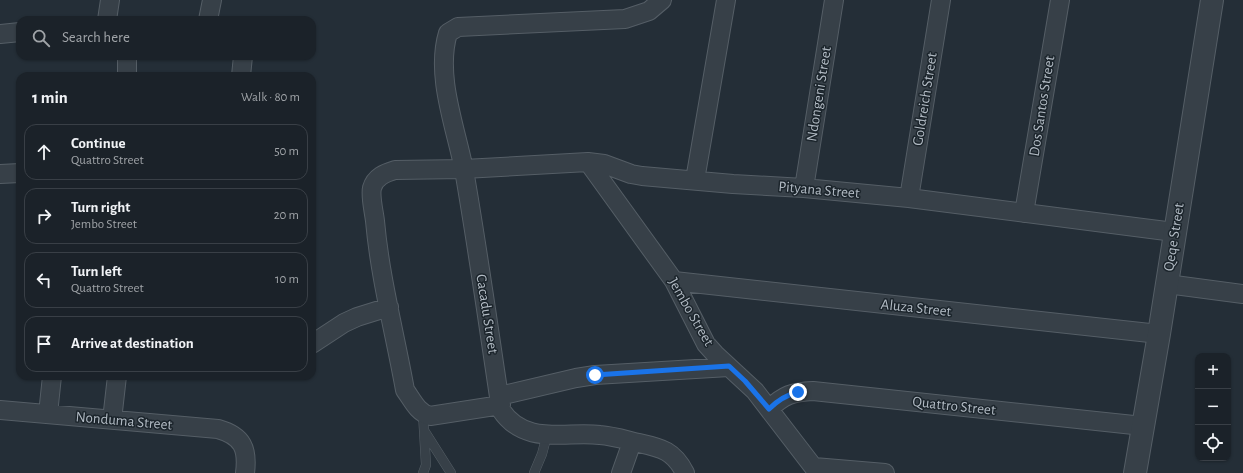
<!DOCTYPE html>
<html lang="en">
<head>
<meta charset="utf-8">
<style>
  :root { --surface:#1b2229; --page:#242a31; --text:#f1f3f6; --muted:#a0a4a8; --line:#393f46 }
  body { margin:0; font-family:"Alegreya Sans",sans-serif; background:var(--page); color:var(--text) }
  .controls { position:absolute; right:12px; bottom:12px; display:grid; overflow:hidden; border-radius:8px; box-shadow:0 1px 3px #0004 }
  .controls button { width:36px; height:36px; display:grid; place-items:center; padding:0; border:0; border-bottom:1px solid var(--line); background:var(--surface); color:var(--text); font:20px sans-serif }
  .stop { position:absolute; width:12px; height:12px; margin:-9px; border:3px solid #1a73e8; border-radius:50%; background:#fff }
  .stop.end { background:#1a73e8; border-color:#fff; box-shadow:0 1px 4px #0008 }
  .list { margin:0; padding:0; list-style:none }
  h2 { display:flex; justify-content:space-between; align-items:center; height:52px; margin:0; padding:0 16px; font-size:17px }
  h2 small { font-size:13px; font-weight:400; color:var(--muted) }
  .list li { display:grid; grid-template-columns:26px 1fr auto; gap:12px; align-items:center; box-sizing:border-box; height:56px; margin:0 8px 8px; padding:0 8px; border:1px solid var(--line); border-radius:12px }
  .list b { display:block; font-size:15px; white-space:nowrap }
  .list p { margin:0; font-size:13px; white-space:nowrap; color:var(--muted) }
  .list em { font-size:13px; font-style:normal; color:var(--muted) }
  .icon { flex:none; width:22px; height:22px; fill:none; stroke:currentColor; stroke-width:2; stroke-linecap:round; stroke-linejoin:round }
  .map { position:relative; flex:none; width:1243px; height:473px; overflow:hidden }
  .search { position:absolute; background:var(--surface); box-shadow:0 1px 3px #0004; left:16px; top:16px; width:300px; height:44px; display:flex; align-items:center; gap:10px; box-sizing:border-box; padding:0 14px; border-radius:12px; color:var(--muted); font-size:15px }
  .panel { position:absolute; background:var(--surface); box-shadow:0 1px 3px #0004; left:16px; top:72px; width:300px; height:308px; border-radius:12px }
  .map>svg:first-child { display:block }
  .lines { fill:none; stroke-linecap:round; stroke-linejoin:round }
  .service-casing { stroke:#555e66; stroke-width:10 }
  .minor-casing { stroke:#555e66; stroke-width:20 }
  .tertiary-casing { stroke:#555e66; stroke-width:24 }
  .service { stroke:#374048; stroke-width:9 }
  .minor { stroke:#374048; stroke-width:18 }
  .tertiary { stroke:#374048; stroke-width:22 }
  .route { stroke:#1a73e8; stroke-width:5 }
  .labels { text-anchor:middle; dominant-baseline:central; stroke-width:3; stroke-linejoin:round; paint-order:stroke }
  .street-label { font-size:15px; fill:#b2bbc4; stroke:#1c252c }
</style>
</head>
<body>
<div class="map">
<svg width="1243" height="473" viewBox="0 0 1243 473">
  <rect width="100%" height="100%" fill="#242e37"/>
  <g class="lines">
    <g class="service-casing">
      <path id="service" d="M425,432L451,473
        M423,473L426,465L423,414
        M534,473L542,454L547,435"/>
    </g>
    <g class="minor-casing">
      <path id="minor" d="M662,0L649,11L625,19L458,27L448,33C435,76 456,128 464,170C478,250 489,331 501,410C525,446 565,431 600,435C613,436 626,440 639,443C662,448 674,451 685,473
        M107,20L110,0
        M208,20L212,0
        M0,34L20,32
        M127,56V76
        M241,76L243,56
        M588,162L674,281L706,344L715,354L755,391L818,473
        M0,174L20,173
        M695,180L726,0
        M804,188L834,0
        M909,198L941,0
        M1024,213L1060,0
        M674,281L1159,334
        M1167,284L1243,294
        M312,344L344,323L357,317L389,307
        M499,396L576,378L595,375L729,367
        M501,405L430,416C417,412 413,401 405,390C395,334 380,278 375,221C374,212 370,196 372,188C375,177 385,173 395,170L464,169L588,162L604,164L631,174L642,176L733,184L804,188L909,198L1174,232
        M769,409C784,395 792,392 813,391L1143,426
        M0,410L218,429C243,436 248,449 245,473
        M48,414L52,376
        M112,420L117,376
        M814,467L885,473
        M621,473L632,442"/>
    </g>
    <g class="tertiary-casing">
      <path id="tertiary" d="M1135,473L1159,334L1212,0"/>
    </g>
    <use href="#service" class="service"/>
    <use href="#minor" class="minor"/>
    <use href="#tertiary" class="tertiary"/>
  </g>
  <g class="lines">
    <path class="route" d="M595,375L729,366L745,381L769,409C778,400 786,395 798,392"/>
  </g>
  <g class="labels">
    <g class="street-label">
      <text transform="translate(819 94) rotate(-81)">Ndongeni Street</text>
      <text transform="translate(925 99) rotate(-81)">Goldreich Street</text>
      <text transform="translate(1042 106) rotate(-81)">Dos Santos Street</text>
      <text transform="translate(819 190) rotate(5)">Pityana Street</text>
      <text transform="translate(1174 237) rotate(-81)">Qeqe Street</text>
      <text transform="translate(916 308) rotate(6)">Aluza Street</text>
      <text transform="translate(691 312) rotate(60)">Jembo Street</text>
      <text transform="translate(487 314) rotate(81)">Cacadu Street</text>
      <text transform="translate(954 406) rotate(6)">Quattro Street</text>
      <text transform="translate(124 421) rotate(5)">Nonduma Street</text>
    </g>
  </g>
</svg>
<div class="controls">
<button>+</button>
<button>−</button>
<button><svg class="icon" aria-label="locate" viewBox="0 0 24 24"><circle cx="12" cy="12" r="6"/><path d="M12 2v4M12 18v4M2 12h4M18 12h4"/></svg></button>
</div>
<div class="stop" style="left:595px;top:375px"></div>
<div class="stop end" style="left:798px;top:392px"></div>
<div class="search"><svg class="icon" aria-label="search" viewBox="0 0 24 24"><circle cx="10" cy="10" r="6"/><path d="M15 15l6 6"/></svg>Search here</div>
<section class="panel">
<h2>1 min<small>Walk · 80 m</small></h2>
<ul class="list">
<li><svg class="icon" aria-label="ahead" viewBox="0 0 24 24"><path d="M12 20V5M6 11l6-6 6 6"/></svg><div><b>Continue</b><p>Quattro Street</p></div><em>50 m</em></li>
<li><svg class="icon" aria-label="right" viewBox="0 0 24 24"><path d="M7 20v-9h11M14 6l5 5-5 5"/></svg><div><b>Turn right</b><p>Jembo Street</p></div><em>20 m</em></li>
<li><svg class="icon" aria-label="left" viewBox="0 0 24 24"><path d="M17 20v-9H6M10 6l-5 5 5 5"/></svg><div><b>Turn left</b><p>Quattro Street</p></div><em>10 m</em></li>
<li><svg class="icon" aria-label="arrive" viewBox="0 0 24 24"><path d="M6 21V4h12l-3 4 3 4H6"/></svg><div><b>Arrive at destination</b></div></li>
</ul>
</section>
</div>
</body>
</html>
